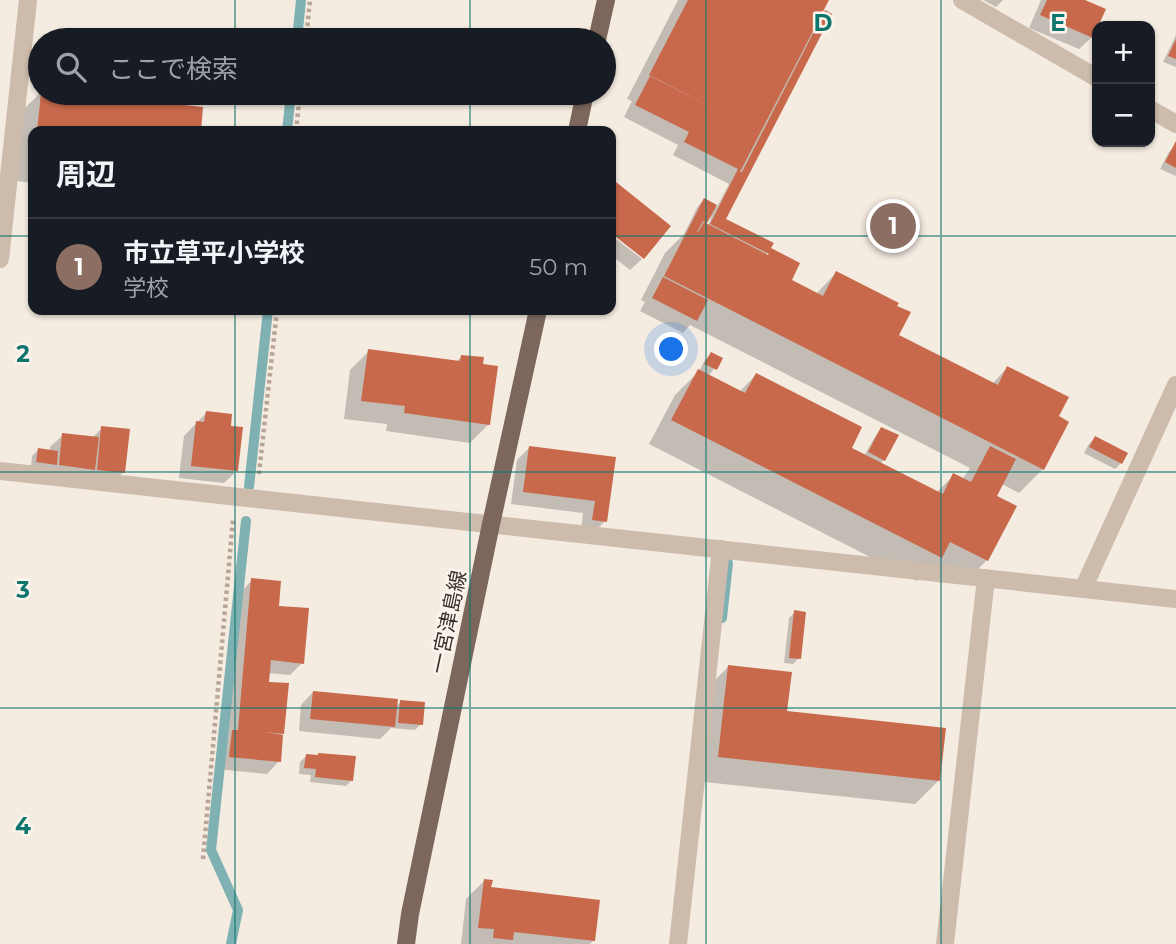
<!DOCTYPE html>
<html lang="ja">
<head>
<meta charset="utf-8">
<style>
  :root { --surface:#171b24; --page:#20242c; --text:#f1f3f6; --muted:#9ea1a6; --line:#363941; --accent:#b45309 }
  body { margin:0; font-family:Montserrat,"Noto Sans JP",sans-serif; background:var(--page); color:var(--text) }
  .controls { position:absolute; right:21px; top:21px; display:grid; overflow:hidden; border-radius:14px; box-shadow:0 2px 5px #0004 }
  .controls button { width:63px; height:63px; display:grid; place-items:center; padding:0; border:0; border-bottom:2px solid var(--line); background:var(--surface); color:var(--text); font:35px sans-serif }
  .you { position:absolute; left:672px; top:350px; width:24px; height:24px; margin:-18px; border:5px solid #fff; border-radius:50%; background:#1a73e8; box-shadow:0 0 0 10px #1a73e833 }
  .badge { display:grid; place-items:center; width:46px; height:46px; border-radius:50%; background:var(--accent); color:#fff; font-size:23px; font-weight:700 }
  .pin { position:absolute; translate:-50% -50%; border:4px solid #fff; box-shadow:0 2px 7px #0006 }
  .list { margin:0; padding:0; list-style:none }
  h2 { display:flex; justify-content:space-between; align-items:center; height:91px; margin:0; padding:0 28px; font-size:30px }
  h2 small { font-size:23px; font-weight:400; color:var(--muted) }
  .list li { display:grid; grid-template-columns:46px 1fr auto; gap:21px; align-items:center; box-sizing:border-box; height:98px; padding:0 28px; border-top:2px solid var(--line) }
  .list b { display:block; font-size:26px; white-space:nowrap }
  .list p { margin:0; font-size:23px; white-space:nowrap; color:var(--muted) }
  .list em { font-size:23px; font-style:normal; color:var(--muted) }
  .icon { flex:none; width:38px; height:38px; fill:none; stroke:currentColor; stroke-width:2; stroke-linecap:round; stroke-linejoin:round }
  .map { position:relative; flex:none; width:1176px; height:944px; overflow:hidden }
  .search { position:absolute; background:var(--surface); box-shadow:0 2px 5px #0004; left:28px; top:28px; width:588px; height:77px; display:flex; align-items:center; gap:18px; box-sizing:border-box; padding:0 24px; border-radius:38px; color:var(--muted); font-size:26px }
  .panel { position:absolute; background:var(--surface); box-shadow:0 2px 5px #0004; left:28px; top:126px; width:588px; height:189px; border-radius:14px }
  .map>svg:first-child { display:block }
  .shadow { fill:#0003; fill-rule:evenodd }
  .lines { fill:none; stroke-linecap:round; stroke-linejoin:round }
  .stream { stroke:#7fb0b2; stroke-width:10 }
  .building { fill:#c8694b }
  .path { stroke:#b9a596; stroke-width:4.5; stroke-dasharray:3.5 3.5; stroke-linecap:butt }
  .minor { stroke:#cdbbac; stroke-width:18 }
  .major { stroke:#7d675c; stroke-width:18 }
  .grid { fill:none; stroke:#0f766e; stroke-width:2; stroke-opacity:0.55 }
  .labels { text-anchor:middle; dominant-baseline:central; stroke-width:5; stroke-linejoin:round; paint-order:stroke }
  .street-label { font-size:21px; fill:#3b302b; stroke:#fbf5ee }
  .grid-label { font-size:23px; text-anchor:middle; font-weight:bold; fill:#0f766e; stroke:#fbf5ee; stroke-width:5; stroke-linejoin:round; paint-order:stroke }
</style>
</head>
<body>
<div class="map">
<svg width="1176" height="944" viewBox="0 0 1176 944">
  <rect width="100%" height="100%" fill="#f4ebe1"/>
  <path class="shadow" d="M678,0H827L817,21L825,13L724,220L772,244L765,257L772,251L789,280L816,294L836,273L896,335L992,384L1007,368L1057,417L1043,469L1019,493L1002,484L995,497L987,560L963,584L930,567L917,581L649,444L675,395L699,371L705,360L711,354L715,368L708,376L739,392L756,375L850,448L864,456L876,435L882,429L884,460L880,464L937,492L953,476L962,480L970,468L690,325L683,333L640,311L645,302L641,300L665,253L684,234L698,206L704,200L717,207L729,184L673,155L678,145L624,117L632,101L627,99ZM712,216L708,226L704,224Z
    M983,0H1003L996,7Z
    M1041,0H1081L1092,37L1079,49L1029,28Z
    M1176,35V67L1163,62Z
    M40,93H60L201,108L199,131H33V183L16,181L24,109Z
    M1175,146L1176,147V176L1160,169L1169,152Z
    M611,235L642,259L630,270L611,255Z
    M369,351L456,362L462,356L489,424L470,443L386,431L387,424L344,419L350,370Z
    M206,413L229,427L237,471L224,483L179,478L184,436Z
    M102,428L123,472L111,485L31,468L32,456L38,450L50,452V447L63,435L92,438Z
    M1095,438L1121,463L1115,469L1084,453L1089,444Z
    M529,448L614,459L605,521L593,533L581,532L583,513L511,504L517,460Z
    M252,580L302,663L290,675L268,673L267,683L287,685L279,761L267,774L217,769L220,744L226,738L240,593Z
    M795,612L799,658L793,664L784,663L789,618Z
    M728,667L785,713L939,780L915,804L695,781L704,691Z
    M313,692L395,707L401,702L421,724L415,730L391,728L380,739L299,731L301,705Z
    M319,754L352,780L346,786L310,782L311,775L299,774L300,762L306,756L316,757Z
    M484,881L489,888L594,940L590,944H461L466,899Z"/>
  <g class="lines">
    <path class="stream" d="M297,40L301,0
      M287,131L291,93
      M249,487L268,310
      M722,618L728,563
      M231,944L238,910L211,850L246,521"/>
  </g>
  <path class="building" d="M688,0H829L740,172H742L825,10L832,14L726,219L774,243L771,248L800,263L792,280L823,296L836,271L899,303L897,306L911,312L899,335L998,385L1007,366L1069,397L1059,416L1069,422L1044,470L664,276L704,198L717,205L707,223L703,221L697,232H698L704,222L768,255L769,254L710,224L738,169L684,142L689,132L635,105L650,76L728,115L649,75Z
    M1047,0H1085L1106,9L1093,38L1040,15Z
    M1176,39V59L1168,56Z
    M41,93H76L203,107L201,131H37Z
    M1176,141V168L1165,162Z
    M611,178L671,226L644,259L611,233Z
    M663,277L708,300L697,321L652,298Z
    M368,349L460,361L461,355L484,357L483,364L498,366L490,425L404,413L405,406L361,401Z
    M711,352L723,358L717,370L704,364Z
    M698,369L745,393L756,373L862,427L852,448L943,494L953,473L971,482L990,446L1016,459L997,496L1017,506L988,561L950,542L942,558L671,420Z
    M206,411L232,414L231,426L243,427L238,471L191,466L196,421L204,422Z
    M101,426L130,429L125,473L97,470Z
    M881,427L899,435L885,461L868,452Z
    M62,433L99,437L95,470L59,465Z
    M1095,436L1128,453L1122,464L1089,447Z
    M529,446L616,457L607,522L592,520L595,501L523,492Z
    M38,448L58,451L57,465L36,462Z
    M251,578L281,581L279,606L309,608L304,664L271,660L269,682L289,683L284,734L265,732L283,735L281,762L229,757L232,730H238Z
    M794,610L806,612L801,659L789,658Z
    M728,665L792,672L787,711L946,728L940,781L718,757Z
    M313,691L398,699L395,727L310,719Z
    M400,700L425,702L423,725L398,723Z
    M318,753L356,756L353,781L315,777L316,769L304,768L306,754L318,755Z
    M484,879L493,880L491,887L600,900L595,941L514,932L513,940L493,938L494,929L478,928Z"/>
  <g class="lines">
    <path class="path" d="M306,40L310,0
      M296,131L300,93
      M259,474L277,310
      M203,859L233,519"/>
    <path class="minor" d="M962,0L1097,78
      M1150,109L1176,124
      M0,259L28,0
      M0,471L1176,599
      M1083,589L1176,385
      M678,944L721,549
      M945,944L986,578"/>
    <path class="major" d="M597,40L606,0
      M577,131L585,93
      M406,944L410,914L491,524L538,310"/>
  </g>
  <path class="grid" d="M235,0V40M470,0V40M706,0V944M941,0V944M235,93V131M470,93V131M0,236H33M611,236H1176M235,310V944M470,310V944M0,472H1176M0,708H1176"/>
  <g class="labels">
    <g class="street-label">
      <text transform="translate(448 622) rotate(-78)">一宮津島線</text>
    </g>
  </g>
  <g class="grid-label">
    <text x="823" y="31">D</text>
    <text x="1058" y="31">E</text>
    <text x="23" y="362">2</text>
    <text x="23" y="598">3</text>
    <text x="23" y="834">4</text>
  </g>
</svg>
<div class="controls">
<button>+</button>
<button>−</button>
</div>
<div class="you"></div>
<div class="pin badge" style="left:893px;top:226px;background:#8d6e63">1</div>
<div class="search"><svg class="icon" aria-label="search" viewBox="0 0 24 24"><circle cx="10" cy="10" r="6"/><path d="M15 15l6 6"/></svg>ここで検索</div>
<section class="panel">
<h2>周辺<small></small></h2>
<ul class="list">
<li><span class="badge" style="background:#8d6e63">1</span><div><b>市立草平小学校</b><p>学校</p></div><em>50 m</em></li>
</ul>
</section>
</div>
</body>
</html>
